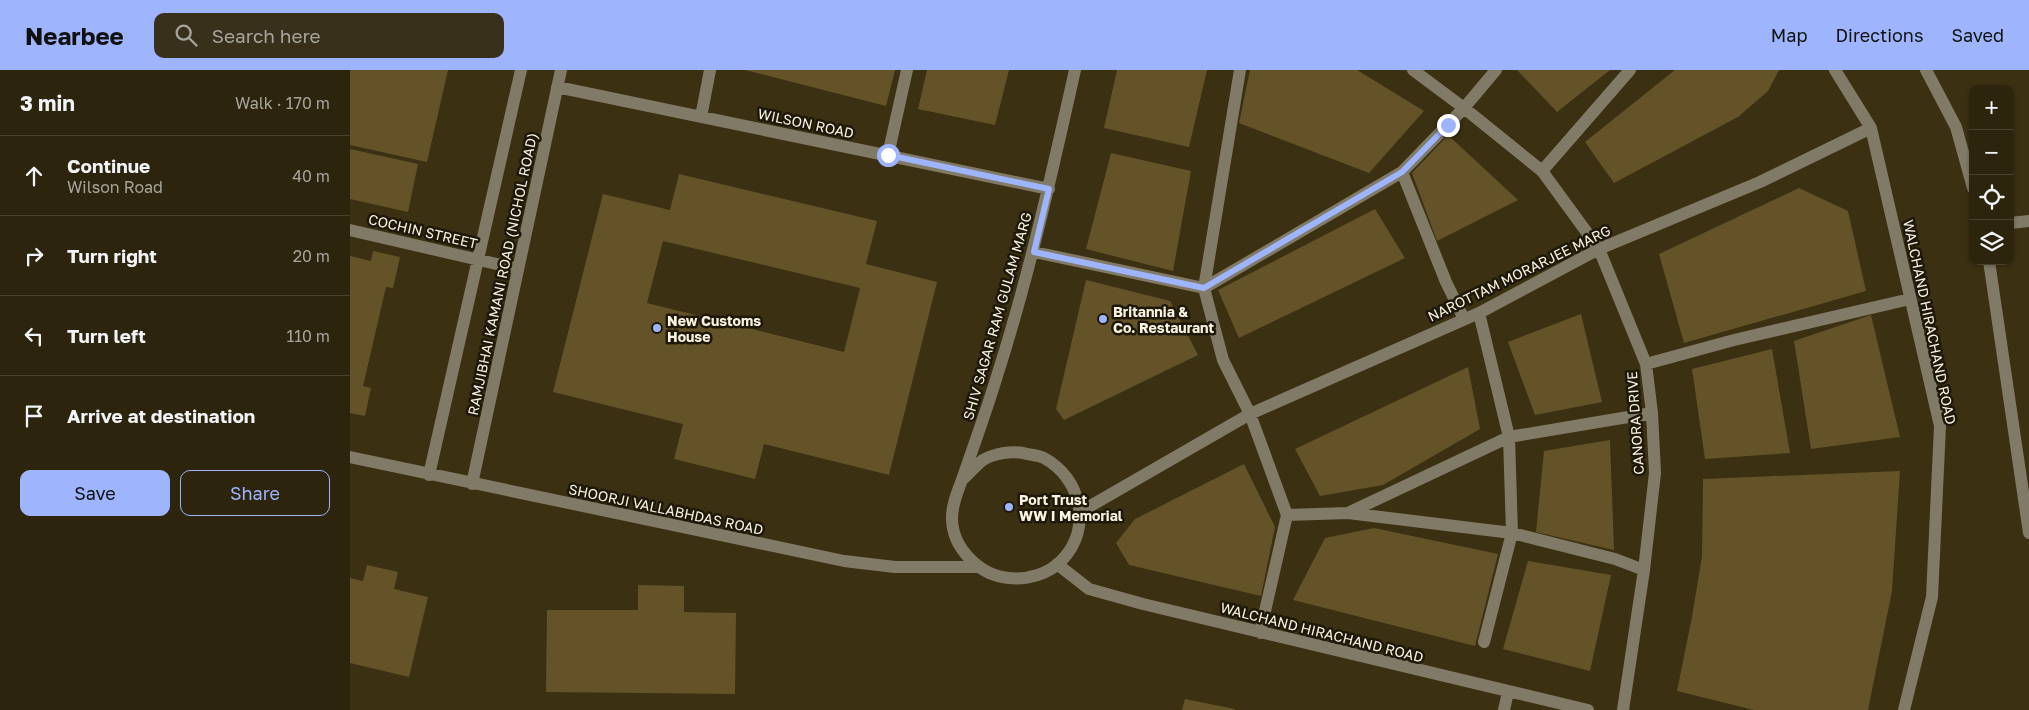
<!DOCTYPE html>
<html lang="en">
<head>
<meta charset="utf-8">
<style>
  :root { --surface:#2c240d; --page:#38301b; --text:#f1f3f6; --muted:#a6a49d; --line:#48412e; --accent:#9eb4fd }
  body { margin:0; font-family:"Golos Text",sans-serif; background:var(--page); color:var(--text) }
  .controls { position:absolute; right:15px; top:15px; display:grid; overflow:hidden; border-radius:10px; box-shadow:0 1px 4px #0004 }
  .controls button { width:45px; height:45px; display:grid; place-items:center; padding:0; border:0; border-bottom:1px solid var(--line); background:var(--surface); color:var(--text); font:25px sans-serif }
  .stop { position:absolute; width:15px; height:15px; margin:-11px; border:4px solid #9eb4fd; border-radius:50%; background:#fff }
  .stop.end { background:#9eb4fd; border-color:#fff; box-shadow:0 1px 5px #0008 }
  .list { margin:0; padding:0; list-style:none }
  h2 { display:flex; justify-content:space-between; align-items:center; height:65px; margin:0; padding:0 20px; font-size:21px }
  h2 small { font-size:16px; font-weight:400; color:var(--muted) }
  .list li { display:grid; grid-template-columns:32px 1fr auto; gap:15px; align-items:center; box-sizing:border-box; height:80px; padding:0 20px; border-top:1px solid var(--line) }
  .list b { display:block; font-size:19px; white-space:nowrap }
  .list p { margin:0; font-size:16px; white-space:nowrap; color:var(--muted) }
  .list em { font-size:16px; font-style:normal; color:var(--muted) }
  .actions { display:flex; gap:10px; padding:15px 20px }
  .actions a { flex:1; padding:11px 0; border:1px solid var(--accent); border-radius:10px; text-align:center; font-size:18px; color:var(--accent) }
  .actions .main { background:var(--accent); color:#111 }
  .icon { flex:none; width:28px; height:28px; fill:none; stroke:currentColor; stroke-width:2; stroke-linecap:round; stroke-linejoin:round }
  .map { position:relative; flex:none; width:1679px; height:640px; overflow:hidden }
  header { display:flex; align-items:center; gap:30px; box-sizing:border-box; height:70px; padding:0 25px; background:var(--accent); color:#111 }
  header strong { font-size:24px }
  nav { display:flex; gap:28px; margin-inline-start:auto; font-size:18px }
  .search { width:350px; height:45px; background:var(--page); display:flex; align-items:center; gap:12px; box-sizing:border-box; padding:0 18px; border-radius:10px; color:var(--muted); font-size:19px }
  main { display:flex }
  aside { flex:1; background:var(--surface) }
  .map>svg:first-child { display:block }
  .building { fill:#645328; fill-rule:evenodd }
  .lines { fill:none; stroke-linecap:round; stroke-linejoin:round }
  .minor { stroke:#817a67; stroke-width:12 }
  .route { stroke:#9eb4fd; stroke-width:6 }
  .poi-dot { fill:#9eb4fd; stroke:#1e180b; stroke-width:2 }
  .labels { text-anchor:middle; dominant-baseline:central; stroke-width:5; stroke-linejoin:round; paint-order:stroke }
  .street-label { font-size:14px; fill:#faf3e1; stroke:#1e180b }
  .poi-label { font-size:14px; font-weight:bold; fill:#faf3e1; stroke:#1e180b; text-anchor:start }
</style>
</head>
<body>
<header>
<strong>Nearbee</strong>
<div class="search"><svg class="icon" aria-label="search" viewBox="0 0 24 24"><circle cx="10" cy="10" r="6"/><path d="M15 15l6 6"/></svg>Search here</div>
<nav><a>Map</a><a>Directions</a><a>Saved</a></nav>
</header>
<main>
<aside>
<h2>3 min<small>Walk · 170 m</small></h2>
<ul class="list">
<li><svg class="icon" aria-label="ahead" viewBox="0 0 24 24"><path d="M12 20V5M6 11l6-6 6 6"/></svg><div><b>Continue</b><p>Wilson Road</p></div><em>40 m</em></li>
<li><svg class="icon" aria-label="right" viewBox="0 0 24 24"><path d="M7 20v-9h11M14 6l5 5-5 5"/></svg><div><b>Turn right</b></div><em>20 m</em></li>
<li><svg class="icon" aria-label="left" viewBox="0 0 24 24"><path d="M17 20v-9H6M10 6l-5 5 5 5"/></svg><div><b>Turn left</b></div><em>110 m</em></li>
<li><svg class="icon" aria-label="arrive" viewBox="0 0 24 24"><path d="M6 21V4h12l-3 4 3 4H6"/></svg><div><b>Arrive at destination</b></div></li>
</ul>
<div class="actions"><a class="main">Save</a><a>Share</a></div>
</aside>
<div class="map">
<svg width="1679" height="640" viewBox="0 0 1679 640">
  <rect width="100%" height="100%" fill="#3b3011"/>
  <path class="building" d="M0,0H98L77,92L0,75Z
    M395,0H545L536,36Z
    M577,0H659L645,55L568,39Z
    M767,0H857L839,77L754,58Z
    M900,0H1007L1074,41L1019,103L889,53Z
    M1167,0H1260L1207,42Z
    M1325,0H1429L1418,21L1388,47L1264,113L1235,72Z
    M1098,65L1168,130L1087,171L1062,103Z
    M0,79L68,94L58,142L0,129Z
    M761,83L841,101L823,201L736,179Z
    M329,104L527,151L516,194L587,212L539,405L414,374L405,409L324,389L333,354L203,322L253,124L320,140ZM313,171L510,218L494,282L297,233Z
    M1449,118L1498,141L1516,221L1334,273L1309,184Z
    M1025,139L1055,188L889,268L868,220Z
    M23,181L50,187L43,218L36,217L13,316L21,318L15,346L0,343V186L21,191Z
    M736,210L820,231L848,285L714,350L706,339Z
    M1231,244L1252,332L1185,345L1158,272Z
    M1521,245L1550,367L1461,379L1444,271Z
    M1422,279L1440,383L1355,389L1342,299Z
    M1118,297L1130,359L1033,415L970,426L945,379Z
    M1260,370L1264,480L1186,462L1194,381Z
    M894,394L925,457L911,526L779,495L766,473L785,449Z
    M1550,401L1542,521L1518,640H1404L1327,621L1342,547L1352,486L1353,409Z
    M1024,458L1148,484L1125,576L943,530L975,468Z
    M1178,491L1261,505L1240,601L1153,579Z
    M17,495L48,502L44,519L78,527L59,607L0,593V508L13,511Z
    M288,515L334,516V542L386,543L385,624L196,622L197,540H288Z
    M835,629L885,639V640H832Z"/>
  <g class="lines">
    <path class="minor" d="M890,0L854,218L873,290L900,344L937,445L910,563
      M1063,0L1114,38L1192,101L1249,179L1296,294L1302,343L1305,403L1294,500L1273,640
      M1485,0L1521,58L1590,356L1582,527L1554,640
      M1576,0L1606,57L1623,118
      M207,17L699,119
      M351,47L360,0
      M538,85L557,0
      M1192,101L1280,0
      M1052,102L1114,38L1146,0
      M1660,153L1679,151
      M0,160L168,199
      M684,182L854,218L1052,102L1096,212L1114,249
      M1639,191L1679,463
      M1129,243L1159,367L1162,463L1134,572
      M1296,294L1384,270L1560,229
      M0,387L494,491L545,497H628
      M79,405L171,0
      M612,410C619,404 626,395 633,390C645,383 661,381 673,383C680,385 688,385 694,388C731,408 743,458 712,490C699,504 678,510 659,508C630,506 602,478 602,448C602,432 609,419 614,404C625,372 637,339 647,306C679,206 702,103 725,0
      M122,414L211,0
      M730,442L900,344L1129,243L1249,179L1410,112L1521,58
      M998,443L1159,367L1302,343
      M937,445L998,443L1162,463L1265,489L1294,500
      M707,494L739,519L793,534L1238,640
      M1154,640L1158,622"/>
  </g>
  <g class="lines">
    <path class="route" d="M538,85L699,119L684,182L854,218L1052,102L1098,55"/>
  </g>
  <g class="poi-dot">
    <circle cx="753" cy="249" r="5"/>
    <circle cx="307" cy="258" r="5"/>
    <circle cx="659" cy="437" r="5"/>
  </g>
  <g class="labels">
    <g class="street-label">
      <text transform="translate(456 53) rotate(12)">WILSON ROAD</text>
      <text transform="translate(73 161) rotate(13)">COCHIN STREET</text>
      <text transform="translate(1169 203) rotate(-26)">NAROTTAM MORARJEE MARG</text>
      <text transform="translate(152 204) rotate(-78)">RAMJIBHAI KAMANI ROAD (NICHOL ROAD)</text>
      <text transform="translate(647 246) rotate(-74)">SHIV SAGAR RAM GULAM MARG</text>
      <text transform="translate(1580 252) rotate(78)">WALCHAND HIRACHAND ROAD</text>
      <text transform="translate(1285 353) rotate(-94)">CANORA DRIVE</text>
      <text transform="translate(316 439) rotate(12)">SHOORJI VALLABHDAS ROAD</text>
      <text transform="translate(972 562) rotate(14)">WALCHAND HIRACHAND ROAD</text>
    </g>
    <g class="poi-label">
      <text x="763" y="241">Britannia &amp;<tspan x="763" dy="16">Co. Restaurant</tspan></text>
      <text x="317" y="250">New Customs<tspan x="317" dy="16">House</tspan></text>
      <text x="669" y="429">Port Trust<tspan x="669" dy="16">WW I Memorial</tspan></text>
    </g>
  </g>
</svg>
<div class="controls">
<button>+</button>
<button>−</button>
<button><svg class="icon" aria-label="locate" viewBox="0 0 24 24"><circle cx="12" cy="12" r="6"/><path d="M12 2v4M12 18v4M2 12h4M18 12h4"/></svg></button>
<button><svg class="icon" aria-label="layers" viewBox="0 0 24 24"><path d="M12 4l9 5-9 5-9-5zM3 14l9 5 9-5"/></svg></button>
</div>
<div class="stop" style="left:538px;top:85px"></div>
<div class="stop end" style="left:1098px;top:55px"></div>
</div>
</main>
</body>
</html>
